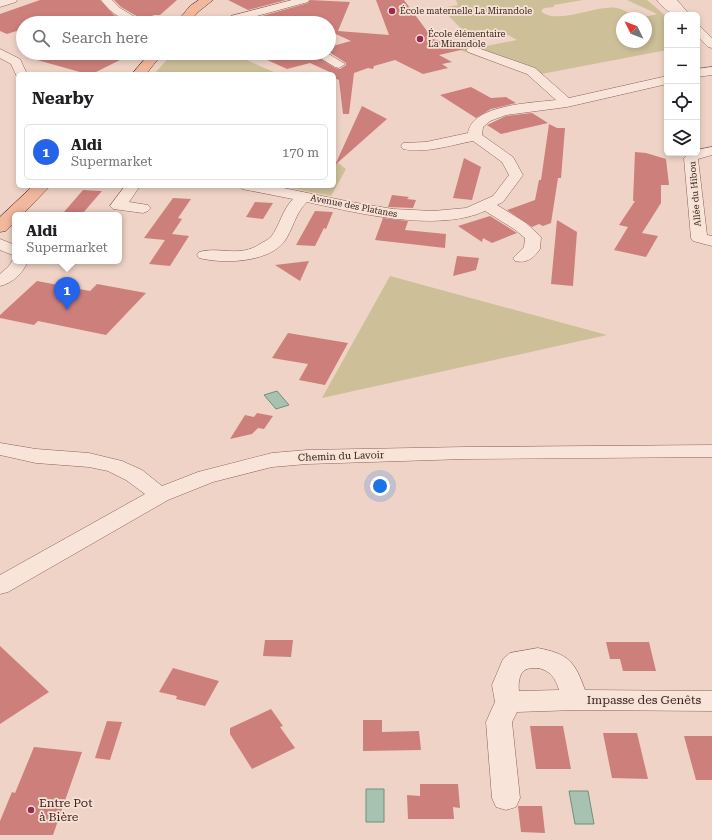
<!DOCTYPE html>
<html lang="en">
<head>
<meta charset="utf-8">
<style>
  :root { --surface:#fff; --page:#f6f6f6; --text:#202124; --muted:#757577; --line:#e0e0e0; --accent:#2563eb }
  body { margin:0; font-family:"Roboto Serif",serif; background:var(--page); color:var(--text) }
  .controls { position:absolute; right:12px; top:12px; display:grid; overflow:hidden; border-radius:6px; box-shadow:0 2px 6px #0003 }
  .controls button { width:36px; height:36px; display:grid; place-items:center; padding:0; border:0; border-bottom:1px solid var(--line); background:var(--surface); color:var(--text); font:20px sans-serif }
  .compass { position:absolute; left:616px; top:12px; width:36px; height:36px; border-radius:50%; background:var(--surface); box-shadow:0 2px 6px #0003; rotate:313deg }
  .you { position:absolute; left:380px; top:486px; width:14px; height:14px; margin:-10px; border:3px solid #fff; border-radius:50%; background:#1a73e8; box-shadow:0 0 0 6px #1a73e833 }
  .badge { display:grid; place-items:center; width:26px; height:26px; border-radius:50%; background:var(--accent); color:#fff; font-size:13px; font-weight:700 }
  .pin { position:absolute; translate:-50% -33px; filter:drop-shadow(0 1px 2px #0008) }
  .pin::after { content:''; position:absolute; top:21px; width:14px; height:12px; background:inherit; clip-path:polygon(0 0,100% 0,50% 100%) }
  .popup { position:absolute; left:12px; top:212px; width:110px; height:52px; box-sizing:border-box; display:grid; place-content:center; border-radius:6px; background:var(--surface); filter:drop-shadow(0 1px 3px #0005); font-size:13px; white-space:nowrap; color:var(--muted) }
  .popup b { font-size:15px; color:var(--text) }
  .popup::after { content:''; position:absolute; left:50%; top:100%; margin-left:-8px; border:8px solid transparent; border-top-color:var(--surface) }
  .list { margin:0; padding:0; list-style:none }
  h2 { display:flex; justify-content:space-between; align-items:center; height:52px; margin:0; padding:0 16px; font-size:17px }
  h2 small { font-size:13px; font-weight:400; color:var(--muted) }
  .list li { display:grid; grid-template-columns:26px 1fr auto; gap:12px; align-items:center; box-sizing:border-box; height:56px; margin:0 8px 8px; padding:0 8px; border:1px solid var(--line); border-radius:6px }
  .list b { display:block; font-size:15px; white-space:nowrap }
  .list p { margin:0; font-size:13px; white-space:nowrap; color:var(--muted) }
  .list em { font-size:13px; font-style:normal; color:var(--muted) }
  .icon { flex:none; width:22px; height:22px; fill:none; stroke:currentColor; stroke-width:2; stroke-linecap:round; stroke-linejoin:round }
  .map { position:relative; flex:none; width:712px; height:840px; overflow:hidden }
  .search { position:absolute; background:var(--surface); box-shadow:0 2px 6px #0003; left:16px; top:16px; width:320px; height:44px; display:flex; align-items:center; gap:10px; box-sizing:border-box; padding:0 14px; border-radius:22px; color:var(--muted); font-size:15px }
  .panel { position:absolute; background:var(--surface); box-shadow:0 2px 6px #0003; left:16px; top:72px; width:320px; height:116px; border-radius:6px }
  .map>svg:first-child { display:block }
  .green { fill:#cdc099 }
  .water { fill:#a7c2b0; stroke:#6d917b }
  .building { fill:#cd7f7b }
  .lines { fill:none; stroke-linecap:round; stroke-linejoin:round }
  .minor-casing { stroke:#8b635b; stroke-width:1 }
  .major-casing { stroke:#58332f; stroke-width:1 }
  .minor { fill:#f9e4d9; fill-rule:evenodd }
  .major { fill:#f2b89e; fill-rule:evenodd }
  .poi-dot { fill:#9a2a54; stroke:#f6e1d5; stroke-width:1.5 }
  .labels { text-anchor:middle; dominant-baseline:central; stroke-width:3.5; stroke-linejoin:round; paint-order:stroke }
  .far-poi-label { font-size:9px; fill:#3a221f; stroke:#f6e1d5; text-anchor:start }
  .far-street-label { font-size:9px; fill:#3a221f; stroke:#f6e1d5 }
  .street-label { font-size:10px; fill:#3a221f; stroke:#f6e1d5 }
  .near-street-label { font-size:12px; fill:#3a221f; stroke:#f6e1d5 }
  .near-poi-label { font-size:12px; fill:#3a221f; stroke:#f6e1d5; text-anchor:start }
</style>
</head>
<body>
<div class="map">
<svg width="712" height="840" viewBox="0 0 712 840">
  <rect width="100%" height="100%" fill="#efd3c6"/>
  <path class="green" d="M456,0H583L554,5V7L544,8L541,11C555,26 599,4 616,8C624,9 632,15 639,18H622V42H646V18H640L657,14L627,0H647L667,17V50L531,76L457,49L475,43L481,47L517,40L508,35L472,40L441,8L458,5Z
    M173,53H231L278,74H154Z
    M334,160L346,169L331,196L281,186H334Z
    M390,276L607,335L322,398Z"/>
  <path class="water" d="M277,391L289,405L276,409L264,395Z
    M366,789H384V822H366Z
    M569,791H588L594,824H575Z"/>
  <path class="building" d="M40,0H100L114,15L131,23H107L110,18L87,20L74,23L65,20L55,23H23V29L7,34L0,31V14Z
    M114,0H177L160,15H154L145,19L140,18L121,7Z
    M228,0H286L248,10Z
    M310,0L350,2L338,31L389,35L376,0H404L433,39L465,49L439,55L452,62L442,64L448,68L423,74L395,60L374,66L373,69L368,68L354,73L349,114H343L339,80L334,78V74L310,63L287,69L252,53H311L335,68L340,69L346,65V63L329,52V47L351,41L329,31V23H262L265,18L262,16L308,3Z
    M30,53H122L115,57L122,59L92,74H87L30,58Z
    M471,87L491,98L506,97L516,103L491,109L476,118L440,95Z
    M362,106L387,119L335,165Z
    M532,113L548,123L501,134L487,125L506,116Z
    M549,124L557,128H565L561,178H558L551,223L543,226L539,224L532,227L507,210L535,200L539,180H541Z
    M635,152L646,153L666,159L669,185H661V203L642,233L658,236L646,257L614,250L628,227L619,225L635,201H633Z
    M464,158L481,167L472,200L453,198Z
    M83,190L102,191L82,214L64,212Z
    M392,195L409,197L407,199L416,200L413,208L388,207Z
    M173,198L191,199L178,218L182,219L172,234L189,236L170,266L149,264L165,240L144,238Z
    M255,202L273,203L263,219L246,217Z
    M315,211L333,212L326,229L324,228L315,246L296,245Z
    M490,216L517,233L492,243L483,238L482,242L458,226Z
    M383,218L408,221L405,230L446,234L445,248L375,240Z
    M557,220L577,232L573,286L551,284Z
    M457,256L479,258L476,270L453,276Z
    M309,261L300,281L275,265Z
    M37,281L90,291L97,284L146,293L106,335L38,321L34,325L0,318V315Z
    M288,333L348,343L325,385L299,380L308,364L272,358Z
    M257,413L273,416L264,429L258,428L252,434L230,439L245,415L254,417Z
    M265,640H293L291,657L263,656Z
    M606,642H649L656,671H623L620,659H610Z
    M0,646L49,692L0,724Z
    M173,668L219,681L205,706L176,699L177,696L159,692Z
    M271,709L283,726L280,727L295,748L252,769L230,734V728Z
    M363,720H382V732L419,731L421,750L363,751Z
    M107,721L122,722L110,760L95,758Z
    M530,726H563L571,769H536Z
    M603,733H637L648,779L612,778Z
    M684,736H712V780H696Z
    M34,747L82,752L53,835H0V821L12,792L15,793Z
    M420,784H458L460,808L453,807L454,819H408L407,795L420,796Z
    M518,806H542L545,833L521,832Z"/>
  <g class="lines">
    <g class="minor-casing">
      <path id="minor" d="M0,0H17L16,2L0,7Z
        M101,0H112L120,8L145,23C126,23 112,15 101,0Z
        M292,0H309L308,2L246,19L253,23H237L230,18L231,16Z
        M657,0H677L689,14C676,18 665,11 657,0Z
        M697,26L701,27L712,38V48L708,47L697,36Z
        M472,46L535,68L569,98L667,76V84L567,107L506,115L490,121L483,127L482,135L513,157L523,175L503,202L497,205L526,223L541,237L540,249C534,258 526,264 515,261L513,258L524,247L525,238L514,229L485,211C437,233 357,213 307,202C295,213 293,230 284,242C267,263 223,264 199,258L197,255L199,252C221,246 239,258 260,244C263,242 268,240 271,237C280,225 282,210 293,199L247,190L242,189L240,186H274L351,202L393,209L433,211L466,208L493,196L509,175L502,162L473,141C451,145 425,154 403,149L401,146L403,143L426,142L468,133C472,104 533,103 556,100L527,74L468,52L466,50Z
        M0,49L20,59L27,74H18L17,77L11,64L0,58Z
        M312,53H327L345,64L339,68L335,67Z
        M712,67V75L697,77V69Z
        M712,147V155L698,159L707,235L712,236V246L693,241L691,238L684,158L689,153H697V150Z
        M125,186H140L129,202L148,205L151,208L148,211L143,213L113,209L110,206Z
        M0,239L15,245V256L0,250Z
        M15,257V261H28C23,273 13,283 0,286V274L8,267Z
        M0,443L36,449L89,453L122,461L142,470L162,486L198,472L272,453L307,450L465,447L712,445V457L465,459L307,464L272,467L213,482L168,500L8,592L0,594V575L145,494L126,480L108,471L89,467L36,463L0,455Z
        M538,648C569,654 575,662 585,690L712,691V711L576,710L517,712L512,722L520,798L516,807L506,810L496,807L492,798L486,722L495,702L492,685L503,659L510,653ZM538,668C550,670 556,679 559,690L519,691C518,685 519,673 525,670C528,668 534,668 538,668Z"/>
    </g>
    <g class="major-casing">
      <path id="major" d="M199,0H213L198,12L188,23H176L190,6Z
        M150,53H163L146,74H132Z
        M33,186H50L22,215H15V222L6,231L0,232V217Z"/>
    </g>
    <use href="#minor" class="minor"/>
    <use href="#major" class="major"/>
  </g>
  <g class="poi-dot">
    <circle cx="392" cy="11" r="4"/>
    <circle cx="420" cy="39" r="4"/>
    <circle cx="31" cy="810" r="4"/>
  </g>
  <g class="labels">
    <g class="far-poi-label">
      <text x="400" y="11">École maternelle La Mirandole</text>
      <text x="428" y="34">École élémentaire<tspan x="428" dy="10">La Mirandole</tspan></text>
    </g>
    <g class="far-street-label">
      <text transform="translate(695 194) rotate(-95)">Allée du Hibou</text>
      <text transform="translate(354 206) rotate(11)">Avenue des Platanes</text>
    </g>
    <g class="street-label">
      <text transform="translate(341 456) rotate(-2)">Chemin du Lavoir</text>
    </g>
    <g class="near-street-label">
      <text x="644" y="700">Impasse des Genêts</text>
    </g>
    <g class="near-poi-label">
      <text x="39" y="803">Entre Pot<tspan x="39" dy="14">à Bière</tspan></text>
    </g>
  </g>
</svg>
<div class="controls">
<button>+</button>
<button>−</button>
<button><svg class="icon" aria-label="locate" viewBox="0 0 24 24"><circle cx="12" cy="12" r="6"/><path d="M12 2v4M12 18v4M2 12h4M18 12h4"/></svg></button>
<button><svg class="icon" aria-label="layers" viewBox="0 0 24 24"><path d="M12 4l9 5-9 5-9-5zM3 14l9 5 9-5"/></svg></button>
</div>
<svg class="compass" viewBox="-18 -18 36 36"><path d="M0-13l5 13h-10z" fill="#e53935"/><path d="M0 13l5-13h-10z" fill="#757577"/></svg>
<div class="you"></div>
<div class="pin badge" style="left:67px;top:310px">1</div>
<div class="popup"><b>Aldi</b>Supermarket</div>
<div class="search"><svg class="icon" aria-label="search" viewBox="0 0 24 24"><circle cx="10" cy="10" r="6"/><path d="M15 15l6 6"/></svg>Search here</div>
<section class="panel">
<h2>Nearby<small></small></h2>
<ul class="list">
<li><span class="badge">1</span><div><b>Aldi</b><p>Supermarket</p></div><em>170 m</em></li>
</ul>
</section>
</div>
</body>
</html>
